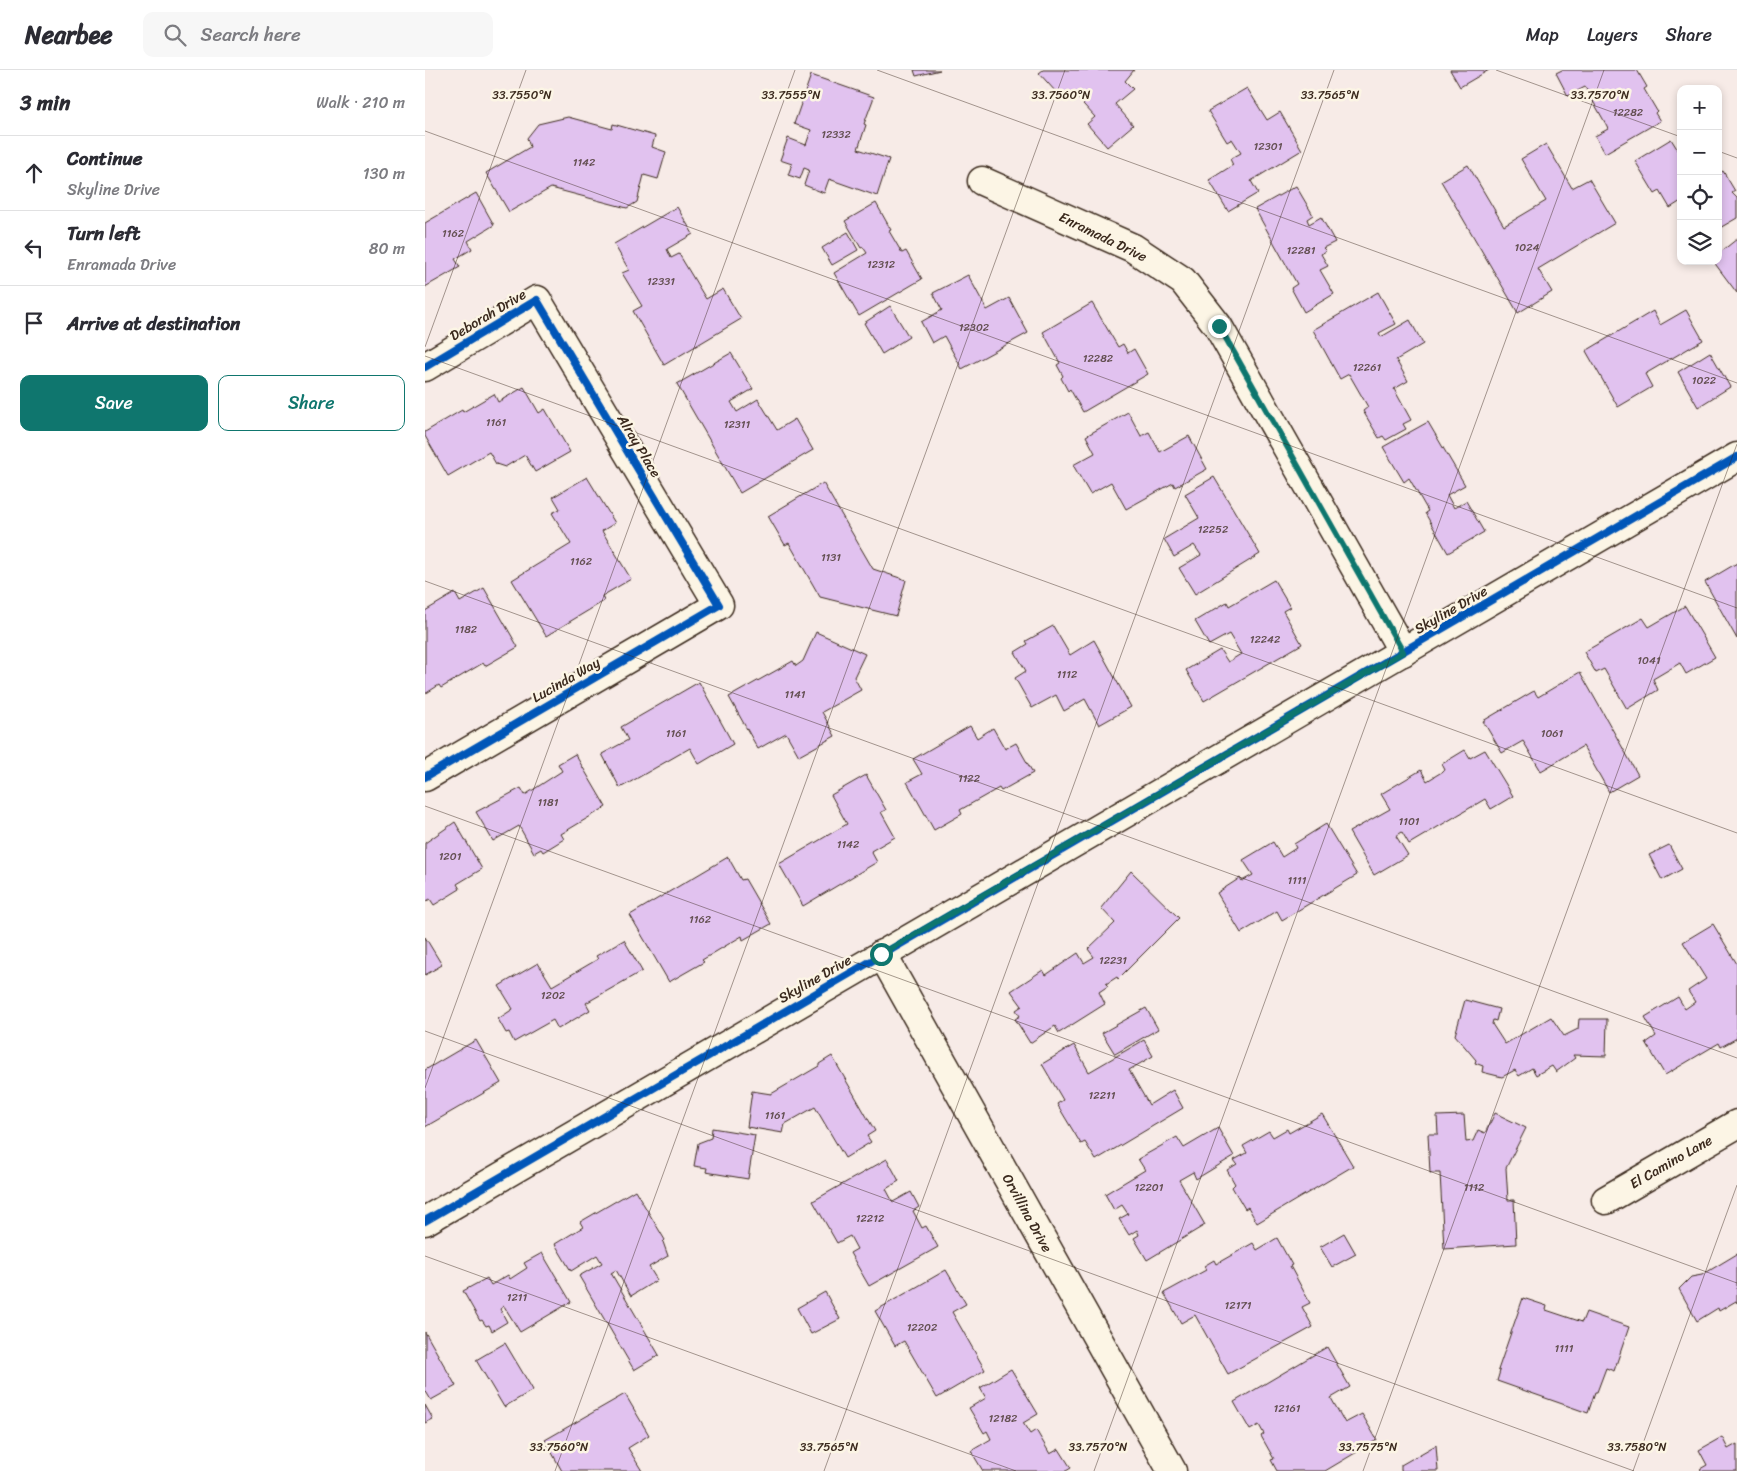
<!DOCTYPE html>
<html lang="en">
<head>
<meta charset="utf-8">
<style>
  :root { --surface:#fff; --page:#f7f7f7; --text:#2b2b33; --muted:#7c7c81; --line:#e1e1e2; --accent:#0f766e }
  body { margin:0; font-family:Sriracha,sans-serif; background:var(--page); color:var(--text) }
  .controls { position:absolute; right:15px; top:15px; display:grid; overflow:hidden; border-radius:10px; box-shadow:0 2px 8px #0003 }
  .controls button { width:45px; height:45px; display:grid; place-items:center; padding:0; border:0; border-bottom:1px solid var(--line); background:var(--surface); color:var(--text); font:25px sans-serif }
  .stop { position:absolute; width:15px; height:15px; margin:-11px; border:4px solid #0f766e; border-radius:50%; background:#fff }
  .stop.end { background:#0f766e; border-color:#fff; box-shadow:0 1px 5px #0008 }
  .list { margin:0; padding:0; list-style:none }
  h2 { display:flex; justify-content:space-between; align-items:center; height:65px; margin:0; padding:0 20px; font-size:21px }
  h2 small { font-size:16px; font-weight:400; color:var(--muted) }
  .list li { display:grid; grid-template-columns:32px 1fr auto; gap:15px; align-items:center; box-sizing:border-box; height:75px; padding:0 20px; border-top:1px solid var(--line) }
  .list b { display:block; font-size:19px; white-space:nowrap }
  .list p { margin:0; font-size:16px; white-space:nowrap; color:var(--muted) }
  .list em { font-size:16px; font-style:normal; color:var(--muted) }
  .actions { display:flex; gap:10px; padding:15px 20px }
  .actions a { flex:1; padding:11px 0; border:1px solid var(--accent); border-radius:10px; text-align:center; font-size:18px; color:var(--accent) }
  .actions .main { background:var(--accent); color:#fff }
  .icon { flex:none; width:28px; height:28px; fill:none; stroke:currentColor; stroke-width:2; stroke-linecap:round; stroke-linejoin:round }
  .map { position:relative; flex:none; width:1312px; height:1401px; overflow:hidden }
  header { display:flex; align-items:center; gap:30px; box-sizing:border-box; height:70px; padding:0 25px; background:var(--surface); border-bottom:1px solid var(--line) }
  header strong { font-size:24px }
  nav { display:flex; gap:28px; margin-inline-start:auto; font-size:18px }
  .search { width:350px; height:45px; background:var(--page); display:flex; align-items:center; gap:12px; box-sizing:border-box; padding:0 18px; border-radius:10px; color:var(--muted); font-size:19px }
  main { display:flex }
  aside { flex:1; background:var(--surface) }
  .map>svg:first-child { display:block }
  .building { fill:#e1c2ef; stroke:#3b2a1e }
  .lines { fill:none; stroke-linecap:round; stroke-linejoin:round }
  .minor-casing { stroke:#3b2a1e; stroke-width:31 }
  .tertiary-casing { stroke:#3b2a1e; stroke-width:31 }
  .minor { stroke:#fcf5e5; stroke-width:28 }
  .tertiary { stroke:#fcf5e5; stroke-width:28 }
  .cycleway-casing { stroke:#fcf5e5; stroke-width:11 }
  .cycleway { stroke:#0057b8; stroke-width:8 }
  .route { stroke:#0f766e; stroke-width:6 }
  .ticks { fill:none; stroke:#3b2a1e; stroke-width:1; stroke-opacity:0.45 }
  .labels { text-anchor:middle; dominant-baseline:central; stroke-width:5; stroke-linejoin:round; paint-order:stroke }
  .number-label { font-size:11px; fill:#645052 }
  .street-label { font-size:14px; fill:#3b2a1e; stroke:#fcf5e5 }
  .ticks-label { font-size:12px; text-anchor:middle; fill:#3b2a1e; stroke:#fcf5e5; stroke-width:5; stroke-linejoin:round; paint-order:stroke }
</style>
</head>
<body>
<header>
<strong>Nearbee</strong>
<div class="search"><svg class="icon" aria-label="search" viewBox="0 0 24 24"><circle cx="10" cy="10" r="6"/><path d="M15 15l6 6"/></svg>Search here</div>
<nav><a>Map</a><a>Layers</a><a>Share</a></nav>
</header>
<main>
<aside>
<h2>3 min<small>Walk · 210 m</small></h2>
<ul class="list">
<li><svg class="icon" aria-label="ahead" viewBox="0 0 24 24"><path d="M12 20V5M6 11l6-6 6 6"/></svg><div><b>Continue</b><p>Skyline Drive</p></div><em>130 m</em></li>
<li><svg class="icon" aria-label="left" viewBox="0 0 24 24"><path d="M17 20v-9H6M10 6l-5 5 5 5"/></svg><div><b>Turn left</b><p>Enramada Drive</p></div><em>80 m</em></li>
<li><svg class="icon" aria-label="arrive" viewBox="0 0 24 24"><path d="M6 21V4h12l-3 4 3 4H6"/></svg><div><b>Arrive at destination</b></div></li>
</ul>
<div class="actions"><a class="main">Save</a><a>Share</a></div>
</aside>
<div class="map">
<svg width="1312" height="1401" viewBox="0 0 1312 1401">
  <rect width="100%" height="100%" fill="#f7ebe7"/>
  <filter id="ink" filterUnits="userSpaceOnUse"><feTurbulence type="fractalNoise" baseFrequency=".02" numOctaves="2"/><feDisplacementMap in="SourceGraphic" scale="10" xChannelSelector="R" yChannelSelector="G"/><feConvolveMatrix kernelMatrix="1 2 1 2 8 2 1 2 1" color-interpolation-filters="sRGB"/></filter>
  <g filter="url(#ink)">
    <path class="building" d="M489,0H515L491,6Z
      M618,0H709L700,11L708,19L690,34L708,55L682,77L662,54L670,47L648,23L639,31L614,3Z
      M1025,0H1064L1035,17Z
      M1137,0H1212L1222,17L1219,19L1232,41L1230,43L1235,51L1180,83L1170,66L1183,59L1182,56L1160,17L1143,26L1131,3Z
      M386,5L449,27L439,54L441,55L433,79L464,89L452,126L404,109L399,123L379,115L384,100L379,98L375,109L363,105L367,94L355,90L363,68L381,75L386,60L369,54Z
      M822,18L842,50L855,42L877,80L826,111L833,123L803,141L784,110L808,95L805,89L816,83L807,69L802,72L783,41Z
      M143,47L187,59L188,54L230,66L227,77L241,82L233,109L219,105L212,132L202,138L126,118L84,142L61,103L105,77L102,68L113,54Z
      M1246,69L1256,85V131L1245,138L1235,121L1230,124L1210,91Z
      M1121,74L1147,118L1164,109L1190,153L1113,199L1127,222L1093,243L1016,111L1043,95L1079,156L1121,131L1096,89Z
      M1298,101L1310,121L1307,123L1312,128V148L1293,159V104Z
      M871,116L888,145L882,149L884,154L896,147L910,172L898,178L901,181L896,184L903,196L895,200L909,224L879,242L866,218L872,214L830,139Z
      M51,123L69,155L43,171L47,179L30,189L35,197L0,217V153Z
      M451,133L466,160L464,161L477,183L481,181L497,209L434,246L409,203L442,183L438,177L436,178L420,151Z
      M252,137L268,164L242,179L246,188L254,184L281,229L298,219L316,249L239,295L208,241L217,236L197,203L204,200L189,174Z
      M423,162L433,180L407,195L397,178Z
      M1312,169V223L1288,191H1293V184Z
      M543,205L562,240L584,228L603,263L537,299L519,266L507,273L496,252L517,240L508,223Z
      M953,222L971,254L954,263L956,267L985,250L998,274L971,290L983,311L969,319L986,350L978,354L981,359L961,370L958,366L954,368L938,341L943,337L924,304L915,309L888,260Z
      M667,233L693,277L698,274L703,283L709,279L723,304L658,342L645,319L643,321L636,308L638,306L632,295L635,293L618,262Z
      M465,236L484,267L457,284L439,253Z
      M1261,240L1278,270L1220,304L1227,317L1193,337L1161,281L1228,241L1235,255Z
      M1285,282L1305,317L1273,337L1253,302Z
      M306,283L328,319L306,332L312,342L333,329L352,360L370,349L388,380L315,423L252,314Z
      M99,317L114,343L120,339L145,382L110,402L100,385L80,397L71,394L64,382L23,406L0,366V362L37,340L38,342L69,324L73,332Z
      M703,342L716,366L724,362L735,382L764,366L782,399L750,417L748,413L701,439L686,412L665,424L648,395L670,383L661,366Z
      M1003,352L1040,415L1022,425L1029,438L1041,431L1059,462L1023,483L1000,443L1003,441L984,408L979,412L958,377Z
      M162,407L190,453L177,461L206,509L177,526L179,531L121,566L87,510L146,474L127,443L135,439L128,427Z
      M789,407L835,484L770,524L754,498L776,485L769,475L749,487L739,469L774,448L760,424Z
      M398,413L448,499L481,510L471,546L395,527L364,473L360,475L343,446Z
      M1312,493V569L1280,512Z
      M849,510L865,537L858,541L877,574L779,631L761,600L795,580L803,592L816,584L804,564L784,575L770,551L802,532L804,536Z
      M59,518L93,577L60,596L58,593L16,618L14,615L0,624V541L30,523L35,532Z
      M1260,536L1290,587L1261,604L1255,593L1228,609L1233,620L1202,639L1179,599L1171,603L1159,582L1218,548L1224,557Z
      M628,556L645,585L669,570L706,637L674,655L660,629L639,641L631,625L607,638L590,608L601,601L590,582L603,574L601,571Z
      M391,562L440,584L429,607L436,620L397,642L410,666L374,686L361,663L333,679L304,627L368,591L371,596L378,591Z
      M1155,602L1213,705L1184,722L1158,676L1116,701L1098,671L1077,683L1058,651L1109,621L1113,627Z
      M274,612L308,674L274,694L265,678L195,718L177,684L203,670L196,657Z
      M545,656L552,668L568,658L580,679L591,673L608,703L576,721L574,718L535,740L537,744L509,760L482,712L497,704L488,689Z
      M1040,680L1045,688L1060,680L1088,726L1066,739L1060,729L984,774L977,762L971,766L983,785L949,805L924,762L965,739L956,724L996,700L1002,711L1020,700L1017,694Z
      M150,684L181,737L136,764L139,769L118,782L116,779L109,783L94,756L68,771L51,742L96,718L100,725L137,701L133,694Z
      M441,705L461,740L456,742L470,767L446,781L452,792L378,836L354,794L422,754L406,725Z
      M30,752L57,799L32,814L35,819L9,835L5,829L0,832V773Z
      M901,754L932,805L857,850L852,841L816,863L792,823L815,808L817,811L828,805L818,790L848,772L857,787L871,778L869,774Z
      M1244,775L1257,799L1237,810L1224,785Z
      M303,787L316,810L320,809L346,854L318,870L317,866L277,890L279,892L244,912L205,845Z
      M706,801L754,848L693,909L692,907L681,914L683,916L674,922L680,934L634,963L630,956L605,973L590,949L595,946L591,940L597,936L586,921L618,900L621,905L653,883L659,893L669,887L663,879L690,853L676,838Z
      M1288,854L1312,894V968L1296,977L1294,973L1240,1005L1221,973L1231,966L1220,947L1253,927L1260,939L1270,932L1263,921L1281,909L1258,872Z
      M0,867L17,895L0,905Z
      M199,870L217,901L161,933L165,940L133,959L128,950L89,972L84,962L81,963L73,949L88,939L74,916L113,893L127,916L173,889L171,886Z
      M1040,930L1074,939L1071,951L1068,950L1067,954L1080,974L1126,947L1139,966L1153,959L1154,949H1182L1181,986L1148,985L1150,988L1131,1002L1127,996L1111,1005L1107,998L1094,1006L1090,1000L1077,1007L1057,1002L1058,996L1050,993L1051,990L1030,965Z
      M721,938L733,959L690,984L677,963Z
      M51,970L76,1013L0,1057V1000Z
      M719,970L728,986L704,1000L724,1035L748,1020L758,1038L671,1090L660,1072L656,1074L632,1034L638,1030L617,994L649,975L664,1002Z
      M407,986L450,1061L442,1066L446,1072L420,1088L390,1037L360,1054L358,1063L322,1057L327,1021L346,1024L394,996V994Z
      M1070,1043L1101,1058L1081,1098L1083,1130H1089L1091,1174L1019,1179L1015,1103H1005L1003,1064H1013L1012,1046L1039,1045L1041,1072L1048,1071L1053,1060L1060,1063Z
      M897,1044L928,1096L832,1153L823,1137L820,1139L807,1117L810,1114L802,1100L812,1094L809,1090L822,1083L818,1076L844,1061L848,1067L862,1059L864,1063Z
      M287,1058L330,1065L323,1109L281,1102L282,1098L269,1096L273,1073L286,1068Z
      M793,1058L809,1086L771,1109L768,1102L754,1110L780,1155L722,1190L709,1168L714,1165L712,1160L704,1165L694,1149L703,1144L697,1135L689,1140L680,1124L720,1100L713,1089L752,1067L759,1078Z
      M462,1089L474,1111L461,1119L468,1132L486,1122L494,1137L488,1141L497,1158L501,1156L513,1177L444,1216L425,1183L432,1179L425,1166L412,1173L388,1131Z
      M210,1120L240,1170L238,1172L243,1186L224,1197L232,1210L206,1226L191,1200L186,1203L234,1285L209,1300L154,1206L177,1193L172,1185L146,1201L130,1174L158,1157L155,1152Z
      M919,1163L931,1184L907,1197L895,1177Z
      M852,1168L867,1195L865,1196L885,1233L877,1237L888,1257L803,1304L770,1245L756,1253L739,1223L781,1200L779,1196L789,1190L791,1194L828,1173L832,1180Z
      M117,1183L146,1232L95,1262L79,1236L75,1239L82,1252L67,1261L64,1255L61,1256L57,1250L55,1251L38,1221L62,1208L66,1215L83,1205L85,1209L102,1198L99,1193Z
      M1312,1184V1233L1311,1231L1294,1241L1293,1238L1272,1251L1254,1219L1266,1207L1277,1205Z
      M521,1200L541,1234L527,1242L560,1300L512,1328L479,1271L470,1276L450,1241Z
      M400,1222L415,1249L386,1264L372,1238Z
      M1098,1228L1122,1236L1121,1240L1157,1252L1161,1242L1204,1257L1189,1301L1181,1298L1172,1322H1170L1163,1343L1072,1311L1075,1301L1073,1300Z
      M0,1262L31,1316L6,1330L0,1320Z
      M80,1273L108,1320L79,1337L51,1290Z
      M902,1277L925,1317L906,1328L920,1353L937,1344L952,1370L900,1401H852L846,1390L849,1389L836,1366L839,1364L834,1355L825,1360L809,1332Z
      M586,1299L613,1344L598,1353L605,1364L611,1360L625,1384L634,1379L646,1398L641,1401H558L546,1381L566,1369L562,1361L559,1363L544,1338L561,1328L555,1318Z
      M200,1324L224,1365L203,1378L217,1401H137L120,1370Z
      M0,1335L8,1349L0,1353Z
      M1297,1367L1303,1379L1312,1374V1401H1277L1275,1399L1282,1395L1274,1380Z
      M1011,1375L1013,1401H976V1395Z"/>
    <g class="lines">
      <g class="minor-casing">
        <path id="minor" d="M557,111L708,178L758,211L793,256L978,582
          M0,297L112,230L294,535L0,707
          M457,884L747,1401
          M1181,1130L1312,1054"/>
      </g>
      <g class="tertiary-casing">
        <path id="tertiary" d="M0,1151L1312,387"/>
      </g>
      <use href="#minor" class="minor"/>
      <use href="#tertiary" class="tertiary"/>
      <g class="cycleway-casing">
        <path id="cycleway" d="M0,297L112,230L294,535L0,707
          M0,1151L1312,387"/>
      </g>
      <use href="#cycleway" class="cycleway"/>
    </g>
  </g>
  <g class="lines" filter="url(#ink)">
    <path class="route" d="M456,884L978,582L794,256"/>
  </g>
  <path class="ticks" d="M452,0L1312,313M1071,0L1256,67M0,61L1312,538M1293,81L1312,88M0,277L101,0M0,286L1312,763M0,511L1312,988M0,736L1312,1213M0,961L1209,1401M0,1018L370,0M0,1186L591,1401M130,1401L640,0M399,1401L909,0M669,1401L1179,0M938,1401L1312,374M1208,1401L1312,1115"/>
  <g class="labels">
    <g class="number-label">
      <text x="1203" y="42">12282</text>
      <text x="411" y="64">12332</text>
      <text x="843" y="76">12301</text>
      <text x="159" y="92">1142</text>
      <text x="28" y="163">1162</text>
      <text x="1102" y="177">1024</text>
      <text x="876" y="180">12281</text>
      <text x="456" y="194">12312</text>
      <text x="236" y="211">12331</text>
      <text x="549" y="257">12302</text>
      <text x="673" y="288">12282</text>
      <text x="942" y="297">12261</text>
      <text x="1279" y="310">1022</text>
      <text x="71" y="352">1161</text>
      <text x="312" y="354">12311</text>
      <text x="788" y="459">12252</text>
      <text x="406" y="487">1131</text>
      <text x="156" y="491">1162</text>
      <text x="41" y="559">1182</text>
      <text x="840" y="569">12242</text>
      <text x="1224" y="590">1041</text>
      <text x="642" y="604">1112</text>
      <text x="370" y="624">1141</text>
      <text x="251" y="663">1161</text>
      <text x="1127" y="663">1061</text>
      <text x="544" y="708">1122</text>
      <text x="123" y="732">1181</text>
      <text x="984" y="751">1101</text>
      <text x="423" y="774">1142</text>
      <text x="25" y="786">1201</text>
      <text x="872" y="810">1111</text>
      <text x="275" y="849">1162</text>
      <text x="688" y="890">12231</text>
      <text x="128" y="925">1202</text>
      <text x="677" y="1025">12211</text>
      <text x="350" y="1045">1161</text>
      <text x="724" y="1117">12201</text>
      <text x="1049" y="1117">1112</text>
      <text x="445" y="1148">12212</text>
      <text x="92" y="1227">1211</text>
      <text x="813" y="1235">12171</text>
      <text x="497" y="1257">12202</text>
      <text x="1139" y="1278">1111</text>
      <text x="862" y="1338">12161</text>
      <text x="578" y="1348">12182</text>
    </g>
    <g class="street-label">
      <text transform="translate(678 167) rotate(26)">Enramada Drive</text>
      <text transform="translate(63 245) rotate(-31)">Deborah Drive</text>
      <text transform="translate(214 376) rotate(59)">Alray Place</text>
      <text transform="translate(1026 540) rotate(-30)">Skyline Drive</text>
      <text transform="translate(141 610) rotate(-30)">Lucinda Way</text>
      <text transform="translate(390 909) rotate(-30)">Skyline Drive</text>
      <text transform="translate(1246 1092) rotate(-30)">El Camino Lane</text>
      <text transform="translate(602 1143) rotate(61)">Orvillina Drive</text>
    </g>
  </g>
  <g class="ticks-label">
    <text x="366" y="29">33.7555°N</text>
    <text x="636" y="29">33.7560°N</text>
    <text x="905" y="29">33.7565°N</text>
    <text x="1175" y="29">33.7570°N</text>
    <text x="97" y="29">33.7550°N</text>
    <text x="134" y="1381">33.7560°N</text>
    <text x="404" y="1381">33.7565°N</text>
    <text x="673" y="1381">33.7570°N</text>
    <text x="943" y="1381">33.7575°N</text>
    <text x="1212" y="1381">33.7580°N</text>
  </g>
</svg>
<div class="controls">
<button>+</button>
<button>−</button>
<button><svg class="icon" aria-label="locate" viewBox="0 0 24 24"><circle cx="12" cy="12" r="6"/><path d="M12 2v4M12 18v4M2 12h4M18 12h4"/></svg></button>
<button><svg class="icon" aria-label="layers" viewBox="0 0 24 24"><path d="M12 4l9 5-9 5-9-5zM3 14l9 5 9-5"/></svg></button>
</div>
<div class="stop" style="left:456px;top:884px"></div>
<div class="stop end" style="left:794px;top:256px"></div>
</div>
</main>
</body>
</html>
